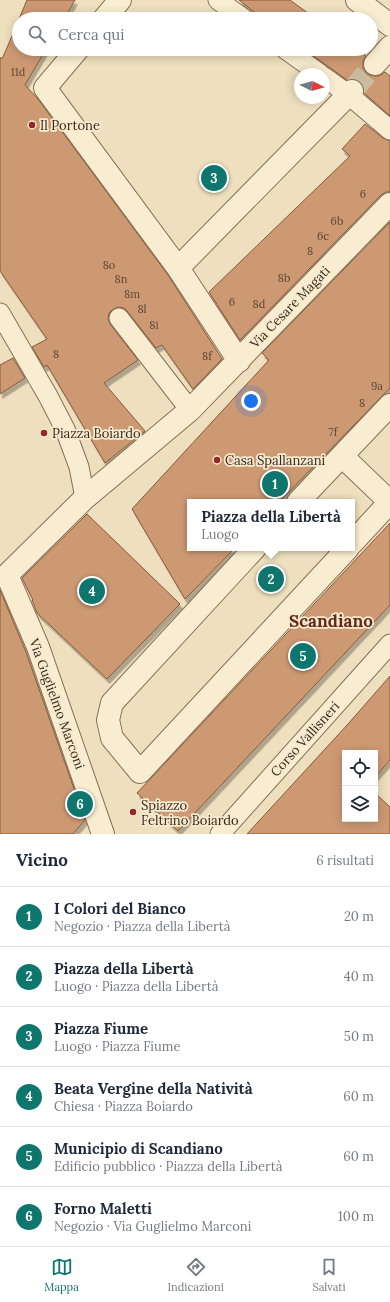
<!DOCTYPE html>
<html lang="it">
<head>
<meta charset="utf-8">
<style>
  :root { --surface:#fff; --page:#f2f2f3; --text:#1f2937; --muted:#747a83; --line:#e0e1e3; --accent:#0f766e }
  body { margin:0; font-family:Lora,serif; background:var(--page); color:var(--text) }
  .controls { position:absolute; right:12px; bottom:12px; display:grid; overflow:hidden; border-radius:0px; box-shadow:0 2px 10px #0003 }
  .controls button { width:36px; height:36px; display:grid; place-items:center; padding:0; border:0; border-bottom:1px solid var(--line); background:var(--surface); color:var(--text); font:20px sans-serif }
  .compass { position:absolute; left:294px; top:68px; width:36px; height:36px; border-radius:50%; background:var(--surface); box-shadow:0 2px 10px #0003; rotate:96deg }
  .you { position:absolute; left:251px; top:401px; width:14px; height:14px; margin:-10px; border:3px solid #fff; border-radius:50%; background:#1a73e8; box-shadow:0 0 0 6px #1a73e833 }
  .badge { display:grid; place-items:center; width:26px; height:26px; border-radius:50%; background:var(--accent); color:#fff; font-size:13px; font-weight:700 }
  .pin { position:absolute; translate:-50% -50%; border:2px solid #fff; box-shadow:0 1px 4px #0006 }
  .popup { position:absolute; left:187px; top:499px; width:168px; height:52px; box-sizing:border-box; display:grid; place-content:center; border-radius:0px; background:var(--surface); filter:drop-shadow(0 1px 3px #0005); font-size:13px; white-space:nowrap; color:var(--muted) }
  .popup b { font-size:15px; color:var(--text) }
  .popup::after { content:''; position:absolute; left:50%; top:100%; margin-left:-8px; border:8px solid transparent; border-top-color:var(--surface) }
  .list { margin:0; padding:0; list-style:none }
  h2 { display:flex; justify-content:space-between; align-items:center; height:52px; margin:0; padding:0 16px; font-size:17px }
  h2 small { font-size:13px; font-weight:400; color:var(--muted) }
  .list li { display:grid; grid-template-columns:26px 1fr auto; gap:12px; align-items:center; box-sizing:border-box; height:60px; padding:0 16px; border-top:1px solid var(--line) }
  .list b { display:block; font-size:15px; white-space:nowrap }
  .list p { margin:0; font-size:13px; white-space:nowrap; color:var(--muted) }
  .list em { font-size:13px; font-style:normal; color:var(--muted) }
  .icon { flex:none; width:22px; height:22px; fill:none; stroke:currentColor; stroke-width:2; stroke-linecap:round; stroke-linejoin:round }
  .map { position:relative; flex:none; width:390px; height:834px; overflow:hidden }
  .search { position:absolute; background:var(--surface); box-shadow:0 2px 10px #0003; left:12px; right:12px; top:12px; height:44px; display:flex; align-items:center; gap:10px; box-sizing:border-box; padding:0 14px; border-radius:22px; color:var(--muted); font-size:15px }
  .sheet { height:412px; background:var(--surface) }
  nav { display:flex; justify-content:space-around; align-items:center; box-sizing:border-box; height:56px; border-top:1px solid var(--line); background:var(--surface); font-size:11px; color:var(--muted) }
  nav a { display:grid; justify-items:center; gap:2px }
  nav .on { color:var(--accent) }
  .map>svg:first-child { display:block }
  .building { fill:#cd9973; stroke:#865a3c; filter:url(#shadow) }
  .lines { fill:none; stroke-linecap:round; stroke-linejoin:round }
  .minor-tunnel { stroke:#c9bb9e; stroke-width:22; stroke-dasharray:22 11; stroke-linecap:butt }
  .pedestrian-casing { stroke:#867057; stroke-width:21 }
  .minor-casing { stroke:#867057; stroke-width:24 }
  .pedestrian { stroke:#f9edd1; stroke-width:19 }
  .minor { stroke:#f9edd1; stroke-width:22 }
  .poi-dot { fill:#962627; stroke:#f6eace; stroke-width:1.5 }
  .labels { text-anchor:middle; dominant-baseline:central; stroke-width:3.5; stroke-linejoin:round; paint-order:stroke }
  .number-label { font-size:11px; fill:#5c4432 }
  .poi-label { font-size:13px; fill:#36281c; stroke:#f6eace; text-anchor:start }
  .street-label { font-size:13px; fill:#36281c; stroke:#f6eace }
  .district-label { font-size:17px; font-weight:bold; fill:#632a1a; stroke:#f6eace }
</style>
</head>
<body>
<div class="map">
<svg width="390" height="834" viewBox="0 0 390 834">
  <defs>
    <filter id="shadow"><feDropShadow dx="2.5" dy="4.5" stdDeviation="0" flood-color="#0004"/></filter>
  </defs>
  <rect width="100%" height="100%" fill="#eee0be"/>
  <path class="building" d="M27,0H75L64,19H19Z
    M239,0H290L316,19H263Z
    M19,20V49H46L25,85L38,99L168,275L222,359L193,389L162,345L156,348L127,311L124,308L118,307L112,310L109,313L108,319L110,324L138,360L104,383L145,431L105,463L47,365L44,367L32,347L47,339L0,271V57L2,59Z
    M304,49H358L366,56L363,61V68L367,74L372,76H379L385,72L390,76V116L364,93V87L360,82L355,79L347,80Z
    M365,124L383,138L390,141V192H386L381,195L240,340L209,292L350,156L342,149Z
    M390,222V388L279,502H190V548H235L185,599L132,509L269,360L262,353Z
    M13,358L25,378L0,394V365Z
    M87,514L180,604L107,679L37,613L32,600H33L22,578Z
    M390,523V605L178,831L137,793Z
    M0,590L26,652L85,820L73,834H0Z
    M390,676V760L375,777V753H345V819H375V793L390,807V834H247L348,724Z"/>
  <g class="lines">
    <path class="minor-tunnel" d="M352,91L375,64"/>
    <g class="pedestrian-casing">
      <path id="pedestrian" d="M218,0L244,19
        M285,49L320,74
        M324,77L349,95L390,130
        M0,313L48,396L65,429L79,467L85,498
        M119,318L190,410
        M220,834L390,644"/>
    </g>
    <g class="minor-casing">
      <path id="minor" d="M357,0L390,25
        M104,19L120,0
        M78,49L45,88L178,268L352,91
        M375,64L390,47
        M178,268L239,361
        M342,456L390,502
        M298,502L390,405
        M352,543L390,502
        M255,548L112,703L108,720L112,738L140,772L348,548
        M103,834L38,647L7,575L85,498L190,410L390,204"/>
    </g>
    <use href="#pedestrian" class="pedestrian"/>
    <use href="#minor" class="minor"/>
  </g>
  <g class="poi-dot">
    <circle cx="32" cy="125" r="4"/>
    <circle cx="44" cy="433" r="4"/>
    <circle cx="217" cy="460" r="4"/>
    <circle cx="133" cy="812" r="4"/>
  </g>
  <g class="labels">
    <g class="number-label">
      <text x="18" y="72">11d</text>
      <text x="363" y="194">6</text>
      <text x="337" y="221">6b</text>
      <text x="323" y="236">6c</text>
      <text x="310" y="251">8</text>
      <text x="109" y="265">8o</text>
      <text x="284" y="278">8b</text>
      <text x="121" y="279">8n</text>
      <text x="132" y="294">8m</text>
      <text x="232" y="302">6</text>
      <text x="259" y="304">8d</text>
      <text x="142" y="309">8l</text>
      <text x="154" y="325">8i</text>
      <text x="56" y="354">8</text>
      <text x="207" y="356">8f</text>
      <text x="377" y="386">9a</text>
      <text x="362" y="403">8</text>
      <text x="333" y="432">7f</text>
    </g>
    <g class="poi-label">
      <text x="40" y="125">Il Portone</text>
      <text x="52" y="433">Piazza Boiardo</text>
      <text x="225" y="460">Casa Spallanzani</text>
      <text x="141" y="805">Spiazzo<tspan x="141" dy="15">Feltrino Boiardo</tspan></text>
    </g>
    <g class="street-label">
      <text transform="translate(290 307) rotate(-46)">Via Cesare Magati</text>
      <text transform="translate(57 704) rotate(70)">Via Guglielmo Marconi</text>
      <text transform="translate(305 739) rotate(-48)">Corso Vallisneri</text>
    </g>
    <g class="district-label">
      <text x="331" y="621">Scandiano</text>
    </g>
  </g>
</svg>
<div class="controls">
<button><svg class="icon" aria-label="locate" viewBox="0 0 24 24"><circle cx="12" cy="12" r="6"/><path d="M12 2v4M12 18v4M2 12h4M18 12h4"/></svg></button>
<button><svg class="icon" aria-label="layers" viewBox="0 0 24 24"><path d="M12 4l9 5-9 5-9-5zM3 14l9 5 9-5"/></svg></button>
</div>
<svg class="compass" viewBox="-18 -18 36 36"><path d="M0-13l5 13h-10z" fill="#e53935"/><path d="M0 13l5-13h-10z" fill="#747a83"/></svg>
<div class="you"></div>
<div class="pin badge" style="left:275px;top:484px">1</div>
<div class="pin badge" style="left:271px;top:579px">2</div>
<div class="popup"><b>Piazza della Libertà</b>Luogo</div>
<div class="pin badge" style="left:214px;top:178px">3</div>
<div class="pin badge" style="left:92px;top:591px">4</div>
<div class="pin badge" style="left:303px;top:656px">5</div>
<div class="pin badge" style="left:80px;top:804px">6</div>
<div class="search"><svg class="icon" aria-label="search" viewBox="0 0 24 24"><circle cx="10" cy="10" r="6"/><path d="M15 15l6 6"/></svg>Cerca qui</div>
</div>
<section class="sheet">
<h2>Vicino<small>6 risultati</small></h2>
<ul class="list">
<li><span class="badge">1</span><div><b>I Colori del Bianco</b><p>Negozio · Piazza della Libertà</p></div><em>20 m</em></li>
<li><span class="badge">2</span><div><b>Piazza della Libertà</b><p>Luogo · Piazza della Libertà</p></div><em>40 m</em></li>
<li><span class="badge">3</span><div><b>Piazza Fiume</b><p>Luogo · Piazza Fiume</p></div><em>50 m</em></li>
<li><span class="badge">4</span><div><b>Beata Vergine della Natività</b><p>Chiesa · Piazza Boiardo</p></div><em>60 m</em></li>
<li><span class="badge">5</span><div><b>Municipio di Scandiano</b><p>Edificio pubblico · Piazza della Libertà</p></div><em>60 m</em></li>
<li><span class="badge">6</span><div><b>Forno Maletti</b><p>Negozio · Via Guglielmo Marconi</p></div><em>100 m</em></li>
</ul>
</section>
<nav>
<a class="on"><svg class="icon" aria-label="map" viewBox="0 0 24 24"><path d="M3 6l6-2 6 2 6-2v14l-6 2-6-2-6 2zM9 4v14M15 6v14"/></svg>Mappa</a>
<a><svg class="icon" aria-label="directions" viewBox="0 0 24 24"><path d="M12 3l9 9-9 9-9-9zM9 14v-3h6M13 9l2 2-2 2"/></svg>Indicazioni</a>
<a><svg class="icon" aria-label="saved" viewBox="0 0 24 24"><path d="M7 4h10v16l-5-4-5 4z"/></svg>Salvati</a>
</nav>
</body>
</html>
